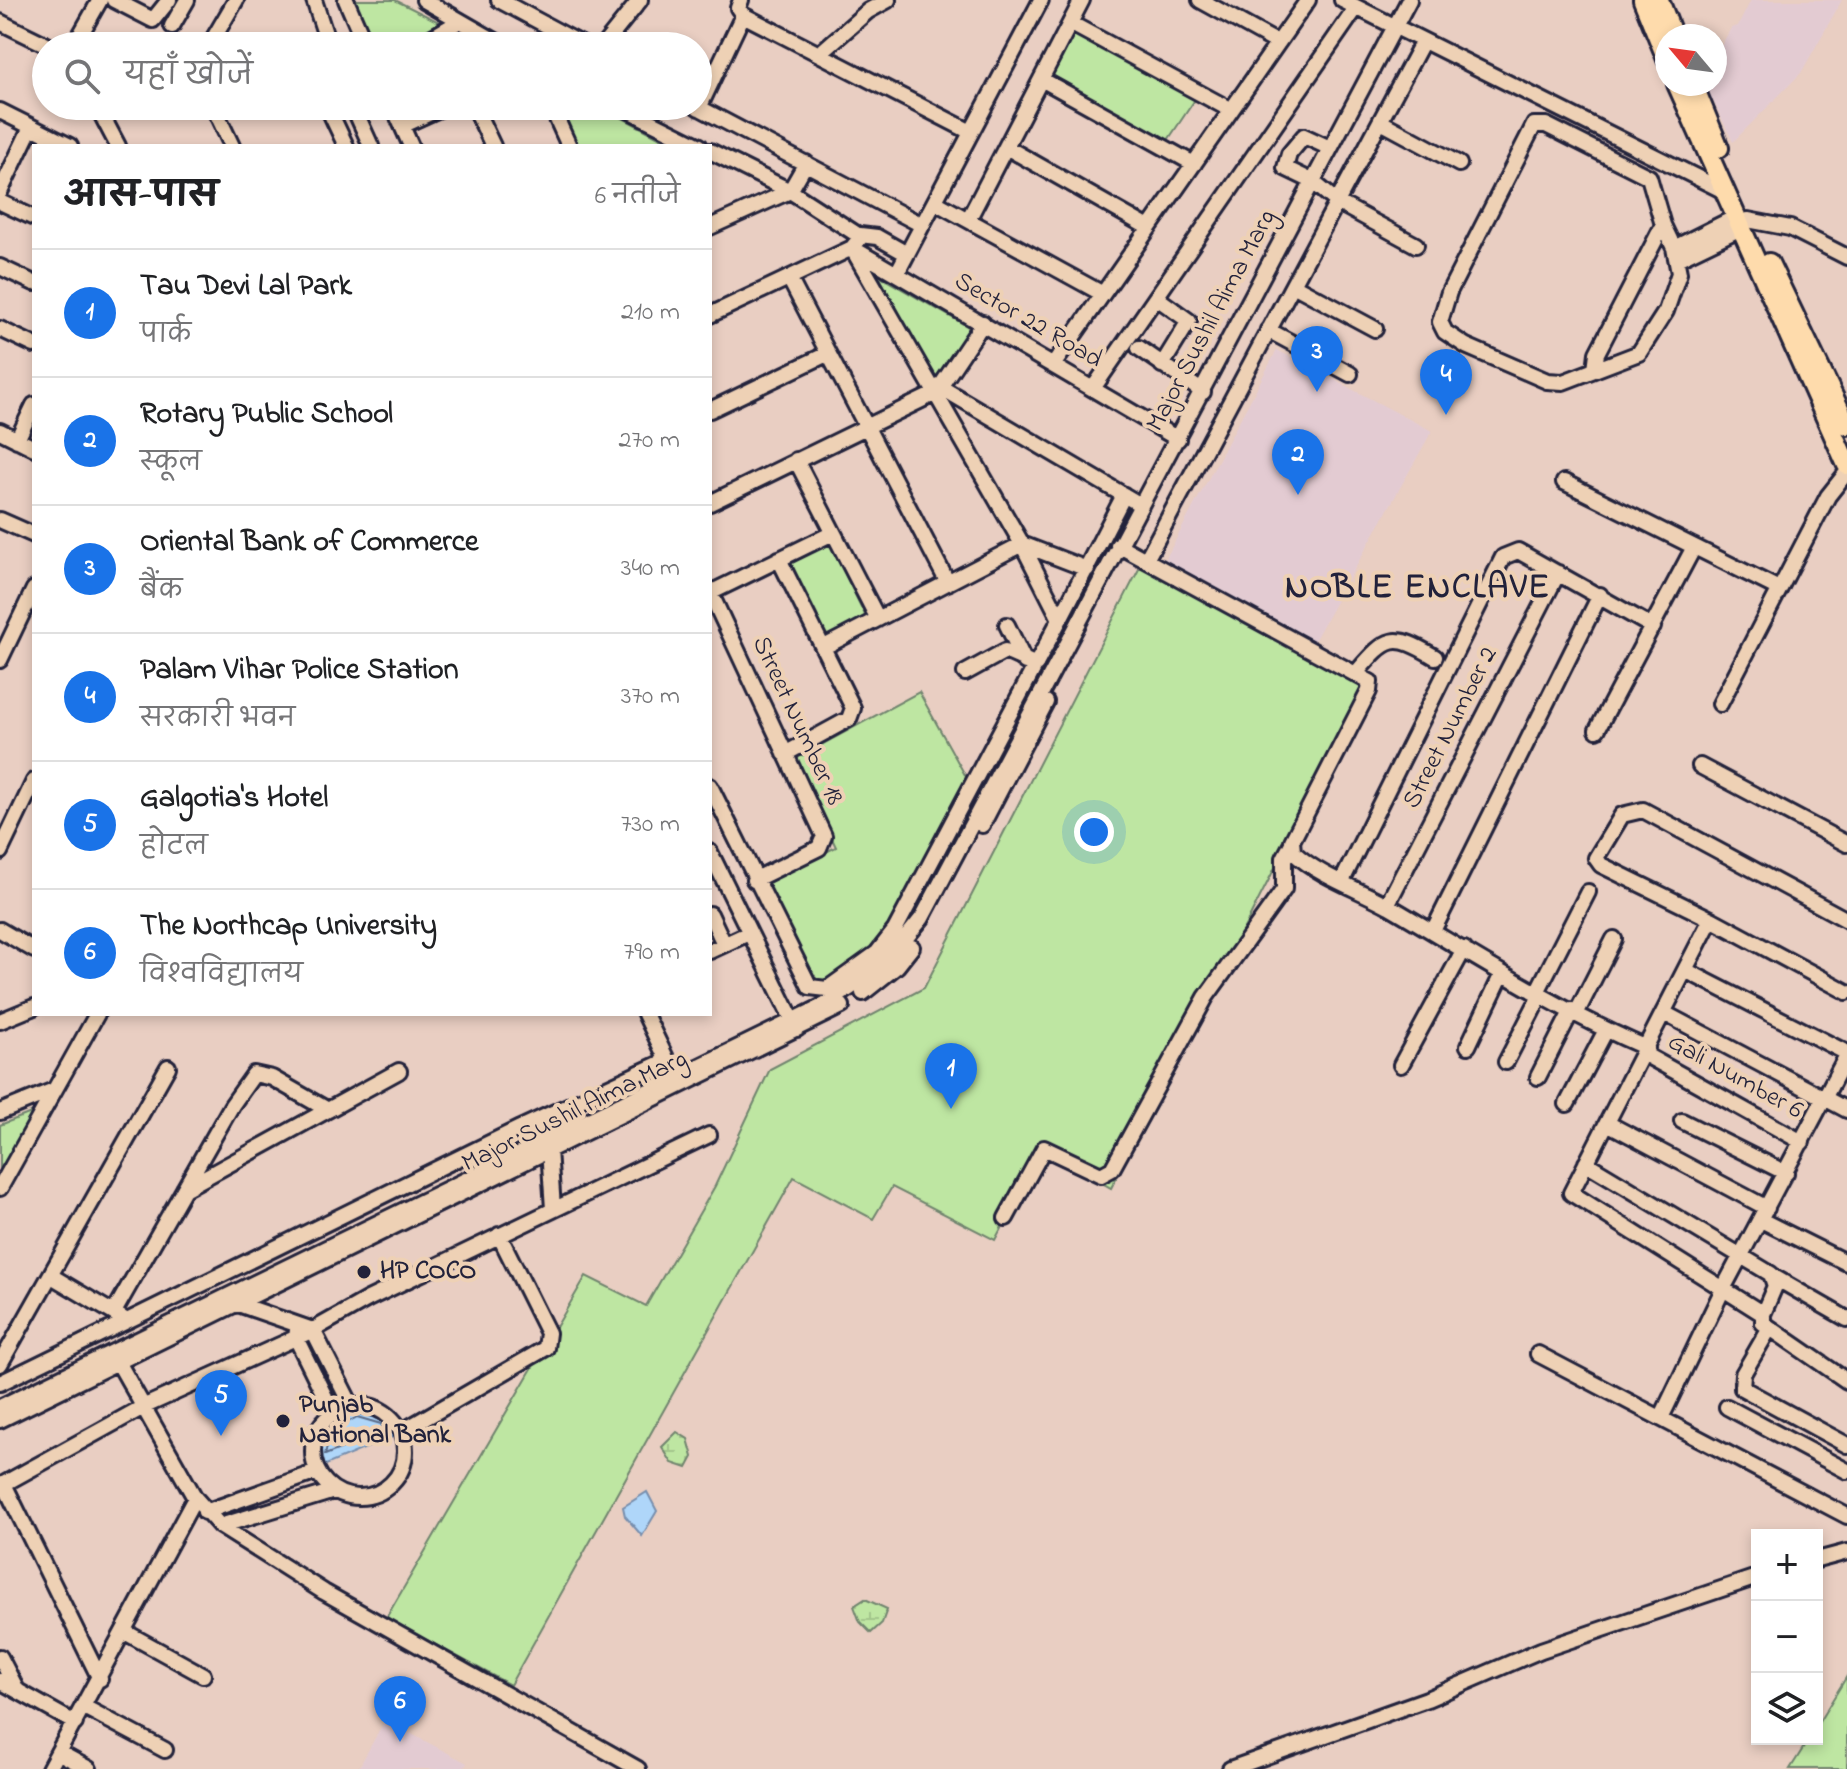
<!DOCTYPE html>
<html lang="hi">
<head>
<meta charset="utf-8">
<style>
  :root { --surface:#fff; --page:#f6f6f6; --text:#202124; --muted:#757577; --line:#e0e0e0; --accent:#1a73e8 }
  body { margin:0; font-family:"Indie Flower","Playpen Sans Deva",sans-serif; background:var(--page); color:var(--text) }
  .controls { position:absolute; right:24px; bottom:24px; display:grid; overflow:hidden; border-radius:0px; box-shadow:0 4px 12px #0003 }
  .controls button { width:72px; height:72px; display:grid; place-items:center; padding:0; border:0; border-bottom:2px solid var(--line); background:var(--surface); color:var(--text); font:40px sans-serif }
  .compass { position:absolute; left:1655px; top:24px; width:72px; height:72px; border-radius:50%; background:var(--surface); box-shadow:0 4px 12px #0003; rotate:299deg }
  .you { position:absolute; left:1094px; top:832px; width:28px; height:28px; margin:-20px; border:6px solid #fff; border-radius:50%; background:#1a73e8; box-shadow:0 0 0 12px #1a73e833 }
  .badge { display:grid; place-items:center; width:52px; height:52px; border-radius:50%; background:var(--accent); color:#fff; font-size:26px; font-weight:700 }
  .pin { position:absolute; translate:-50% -66px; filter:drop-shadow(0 2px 4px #0008) }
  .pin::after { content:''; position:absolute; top:42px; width:28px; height:24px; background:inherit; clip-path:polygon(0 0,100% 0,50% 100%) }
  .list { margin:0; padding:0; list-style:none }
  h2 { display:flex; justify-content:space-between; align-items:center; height:104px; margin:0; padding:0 32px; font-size:34px }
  h2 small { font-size:26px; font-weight:400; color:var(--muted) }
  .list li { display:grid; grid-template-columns:52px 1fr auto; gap:24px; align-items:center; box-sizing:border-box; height:128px; padding:0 32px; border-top:2px solid var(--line) }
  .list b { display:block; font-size:30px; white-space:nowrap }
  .list p { margin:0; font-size:26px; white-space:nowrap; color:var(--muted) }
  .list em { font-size:26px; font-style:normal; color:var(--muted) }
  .icon { flex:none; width:44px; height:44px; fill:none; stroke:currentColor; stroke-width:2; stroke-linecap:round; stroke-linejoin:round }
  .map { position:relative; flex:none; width:1847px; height:1769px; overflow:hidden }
  .search { position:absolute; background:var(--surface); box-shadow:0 4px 12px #0003; left:32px; top:32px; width:680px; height:88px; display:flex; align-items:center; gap:20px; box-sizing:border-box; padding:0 28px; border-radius:44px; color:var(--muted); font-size:30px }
  .panel { position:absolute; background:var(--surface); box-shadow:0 4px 12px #0003; left:32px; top:144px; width:680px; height:872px; border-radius:0px }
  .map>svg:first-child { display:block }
  .built { fill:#e3cbd2 }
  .green { fill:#bee6a2; stroke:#70846e; stroke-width:2 }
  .wetland { fill:url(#wetland-marsh); stroke:#70846e; stroke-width:2 }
  .water { fill:#afd6f9; stroke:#778ead; stroke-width:2 }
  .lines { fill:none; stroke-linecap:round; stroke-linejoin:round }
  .shore { stroke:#5a6a87; stroke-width:2 }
  .minor-casing { stroke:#22223b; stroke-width:20 }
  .major-casing { stroke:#22223b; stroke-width:24 }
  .minor { stroke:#eed1b5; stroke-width:14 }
  .major { stroke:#fedbac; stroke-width:18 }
  .poi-dot { fill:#22223b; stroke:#eed1b5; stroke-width:3 }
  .labels { text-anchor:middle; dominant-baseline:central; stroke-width:8; stroke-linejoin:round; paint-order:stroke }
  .street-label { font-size:26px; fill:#22223b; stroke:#eed1b5 }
  .poi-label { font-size:26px; font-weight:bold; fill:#22223b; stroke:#eed1b5; text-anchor:start }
  .district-label { font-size:34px; font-weight:bold; letter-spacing:2px; fill:#22223b; stroke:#eed1b5 }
</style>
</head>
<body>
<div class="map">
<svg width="1847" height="1769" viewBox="0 0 1847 1769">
  <defs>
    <pattern id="wetland-marsh" width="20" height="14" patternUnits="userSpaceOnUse" patternTransform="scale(2)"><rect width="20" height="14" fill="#bee6a2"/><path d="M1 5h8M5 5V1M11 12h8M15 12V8" fill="none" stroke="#a3c58c"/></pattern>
  </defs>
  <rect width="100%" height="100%" fill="#e9cec2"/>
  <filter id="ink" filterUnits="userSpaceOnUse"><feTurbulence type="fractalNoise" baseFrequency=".0125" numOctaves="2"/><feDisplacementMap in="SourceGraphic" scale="16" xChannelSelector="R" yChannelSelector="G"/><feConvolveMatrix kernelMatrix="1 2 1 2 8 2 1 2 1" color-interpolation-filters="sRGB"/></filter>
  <g filter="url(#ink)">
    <path class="built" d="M1751,0H1842L1801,73L1733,142L1705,84H1715V57L1731,28L1738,26Z
      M1277,350L1432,431L1314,641L1165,560Z
      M385,1720L467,1763L464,1769H358Z"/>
    <path class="green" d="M351,0H395L447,26L408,46H370Z
      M1075,31L1196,98L1168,140L1051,75Z
      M556,106H600L676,146H576Z
      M879,276L970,328L938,384Z
      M828,540L866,617L823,638L785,561Z
      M1141,565L1367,688L1111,1188L1043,1149L995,1240L892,1187L873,1219L794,1177L510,1685L386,1618L586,1276L646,1306L715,1186L770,1069L924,988Z
      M919,692L975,793L877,953L826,999L765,883L836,847L795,759Z
      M39,1110L0,1178V1125Z
      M1847,1676V1769H1790L1809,1739H1817V1725Z"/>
    <path class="wetland" d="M677,1432L688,1439L693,1457L687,1468L672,1463L662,1447Z
      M865,1599L887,1609L882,1623L871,1633L860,1622L854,1606Z"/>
    <path class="water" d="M357,1409L386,1417L399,1434L319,1468C311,1437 327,1418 357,1409Z
      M647,1492L657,1511L642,1536L625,1516L623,1507Z"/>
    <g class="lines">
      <path class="shore" d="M357,1417L381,1424L384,1431L325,1455L330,1432Z"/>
      <g class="minor-casing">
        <path id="minor" d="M114,0L153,20L169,0
          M314,0L329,46
          M346,0L366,46
          M424,0L504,46
          M499,0L585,46
          M741,0L738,8L743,15L971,132
          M1200,0L1278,43
          M1342,0L1726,192
          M0,22L49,46
          M1070,23L1231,110
          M172,26L187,0
          M74,46L100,0
          M209,46L236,0
          M417,46L460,21
          M603,46L640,0
          M819,54L868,11L888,0
          M1041,79L1194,164
          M97,106L118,146
          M213,106L232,146
          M327,106L346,146
          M353,106L371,146
          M393,106L411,146
          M474,106L493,146
          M551,106L569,146
          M620,106L700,146
          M696,106L922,225
          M699,108L743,15
          M0,111L70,146
          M1381,122L1459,164
          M402,126L446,106
          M1006,147L1149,228
          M1330,148L1304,136L1289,154L1285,168L1312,181L1337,202L1416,245
          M710,151L790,191L861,237L852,248L710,315
          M0,192L31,127
          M0,202L34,218
          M935,202L1103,294
          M968,220L1082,0
          M1748,220L1790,228L1847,257
          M710,227L790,191L806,163
          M860,235L877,237L907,254
          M1674,248L1736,217
          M854,249L1178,439
          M1677,259L1741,228
          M0,267L34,283
          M897,273L1041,0
          M789,278L948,583
          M1293,285L1375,329
          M1157,298L1189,321L1162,365
          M0,329L34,345
          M1268,330L1350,374
          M1139,348L1203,392
          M1054,364L1308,0
          M1595,369L1597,353L1663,225L1649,177L1546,125H1534L1449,292L1440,322L1445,332L1466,346L1547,381L1563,382L1639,353L1666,311L1679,273L1674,248L1663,225
          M1094,387L1356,8
          M942,388L1139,504
          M710,410L827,354
          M0,431L34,448
          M17,440L34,405
          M796,460L878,619
          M1564,482L1779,589
          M710,503L936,393L983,323
          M0,520L34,535
          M1118,545L1370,682L1369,691L1292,841L1293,852C1319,876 1358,889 1389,906C1473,955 1557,1010 1647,1048
          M779,559L853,708L849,719L785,754
          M1146,560L1423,41
          M710,592L824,836L819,848L754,880
          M710,593L833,533
          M1060,619L1124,495
          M1007,625L1025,662
          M824,647L1022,544L1087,569
          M0,660L34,589
          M1357,672C1388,636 1393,632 1435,657
          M965,673L1005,651L1036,665
          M1720,704L1828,496L1847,472
          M1597,730L1694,547
          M1700,766L1847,844
          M710,786L810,987L827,989L877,953L895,930L1060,619L1022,544L852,248
          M982,825L1046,702
          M0,852L34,781
          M710,852L797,1029
          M1342,881L1503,557L1518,551L1653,627
          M1387,905L1558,573
          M710,914L724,944
          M1711,919L1571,1193L1763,1314
          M1847,920L1643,810L1622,815L1596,858L1601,865L1711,919L1847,992
          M0,930L34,950
          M1433,931L1600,595
          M710,951L749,933
          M1685,970L1847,1053
          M1537,992L1588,892
          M863,993L897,966L912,947
          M1577,1012L1614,939
          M1664,1013L1847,1110
          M0,1021L34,1007
          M1468,1046L1502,974
          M1644,1054L1802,1142
          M1506,1062L1541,994
          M1401,1065L1464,949
          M1538,1077L1572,1010
          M1567,1104L1606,1030
          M0,1112L54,1090
          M1682,1121L1786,1173
          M1607,1123L1767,1208
          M549,1149L553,1209
          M1586,1163L1771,1274L1775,1286L1763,1314V1323L1847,1381
          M0,1188L97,1014
          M184,1189L399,1071
          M1006,1218L1044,1148L1101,1175L1112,1169L1206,997L1284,889V858L1291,845
          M1761,1220L1847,1263
          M53,1277L127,1321L520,1128L667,1060L645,1014
          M1774,1277L1847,1319
          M238,1304L313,1330L351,1405
          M114,1312L232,1105L254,1074L272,1078L328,1110
          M1769,1329L1743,1374L1742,1388L1847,1445
          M297,1330L296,1338L333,1413
          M113,1353L195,1498L220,1526L324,1592L638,1769
          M1538,1354L1847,1516
          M0,1364L168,1067
          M0,1383L127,1321
          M313 1451a46 46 0 1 1 92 0a46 46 0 1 1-92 0Z
          M0,1407L825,1005L885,964L922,918L1409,0
          M1727,1407L1847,1471
          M1661,1418L1723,1289L1847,1055
          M0,1420L842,1006
          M401,1432L546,1348L548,1333L499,1235
          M4,1484L100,1679
          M0,1486L145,1406L313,1330L368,1299L709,1135
          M205,1512L317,1472
          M220,1526L334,1491
          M1817,1560L1847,1552
          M125,1632L203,1675
          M0,1657L17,1690
          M0,1681L75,1723
          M84,1707L165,1750
          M58,1752L89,1769
          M49,1769L195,1498
          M1230,1769L1427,1699L1541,1650L1757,1577"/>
      </g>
      <g class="major-casing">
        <path id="major" d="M1643,0L1667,59
          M1659,0L1673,36
          M1677,84L1847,465
          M1693,84L1719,148
          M1769,263L1847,425"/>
      </g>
      <use href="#minor" class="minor"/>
      <use href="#major" class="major"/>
    </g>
  </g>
  <g class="poi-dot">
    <circle cx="364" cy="1272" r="8"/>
    <circle cx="283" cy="1421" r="8"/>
  </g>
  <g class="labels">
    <g class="street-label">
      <text transform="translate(1028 321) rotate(30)">Sector 22 Road</text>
      <text transform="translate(1212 321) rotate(-62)">Major Sushil Aima Marg</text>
      <text transform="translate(797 721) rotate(65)">Street Number 18</text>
      <text transform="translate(1451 728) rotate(-63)">Street Number 2</text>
      <text transform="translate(1735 1077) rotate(29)">Gali Number 6</text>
      <text transform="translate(575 1112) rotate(-26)">Major Sushil Aima Marg</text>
    </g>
    <g class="poi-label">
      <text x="380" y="1272">HP COCO</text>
      <text x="299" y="1406">Punjab<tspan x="299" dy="30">National Bank</tspan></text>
    </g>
    <g class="district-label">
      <text x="1418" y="589">NOBLE ENCLAVE</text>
    </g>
  </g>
</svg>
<div class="controls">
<button>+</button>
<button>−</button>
<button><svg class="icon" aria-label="layers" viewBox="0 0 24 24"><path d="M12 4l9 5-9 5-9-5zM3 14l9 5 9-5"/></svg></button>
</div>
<svg class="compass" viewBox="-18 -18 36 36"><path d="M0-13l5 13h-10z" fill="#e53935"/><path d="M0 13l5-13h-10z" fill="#757577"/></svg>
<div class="you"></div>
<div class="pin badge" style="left:951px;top:1109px">1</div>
<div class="pin badge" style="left:1298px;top:495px">2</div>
<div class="pin badge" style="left:1317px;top:392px">3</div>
<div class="pin badge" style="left:1446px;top:415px">4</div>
<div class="pin badge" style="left:221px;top:1436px">5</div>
<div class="pin badge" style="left:400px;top:1742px">6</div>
<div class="search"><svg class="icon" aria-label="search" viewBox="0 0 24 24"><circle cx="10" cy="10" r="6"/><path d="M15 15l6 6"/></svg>यहाँ खोजें</div>
<section class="panel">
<h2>आस-पास<small>6 नतीजे</small></h2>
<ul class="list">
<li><span class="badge">1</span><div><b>Tau Devi Lal Park</b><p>पार्क</p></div><em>210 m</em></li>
<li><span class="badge">2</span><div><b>Rotary Public School</b><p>स्कूल</p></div><em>270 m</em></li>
<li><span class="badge">3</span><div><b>Oriental Bank of Commerce</b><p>बैंक</p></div><em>340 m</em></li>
<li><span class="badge">4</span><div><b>Palam Vihar Police Station</b><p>सरकारी भवन</p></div><em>370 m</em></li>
<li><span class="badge">5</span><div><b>Galgotia's Hotel</b><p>होटल</p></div><em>730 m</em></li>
<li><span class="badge">6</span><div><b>The Northcap University</b><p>विश्वविद्यालय</p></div><em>790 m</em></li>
</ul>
</section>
</div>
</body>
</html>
